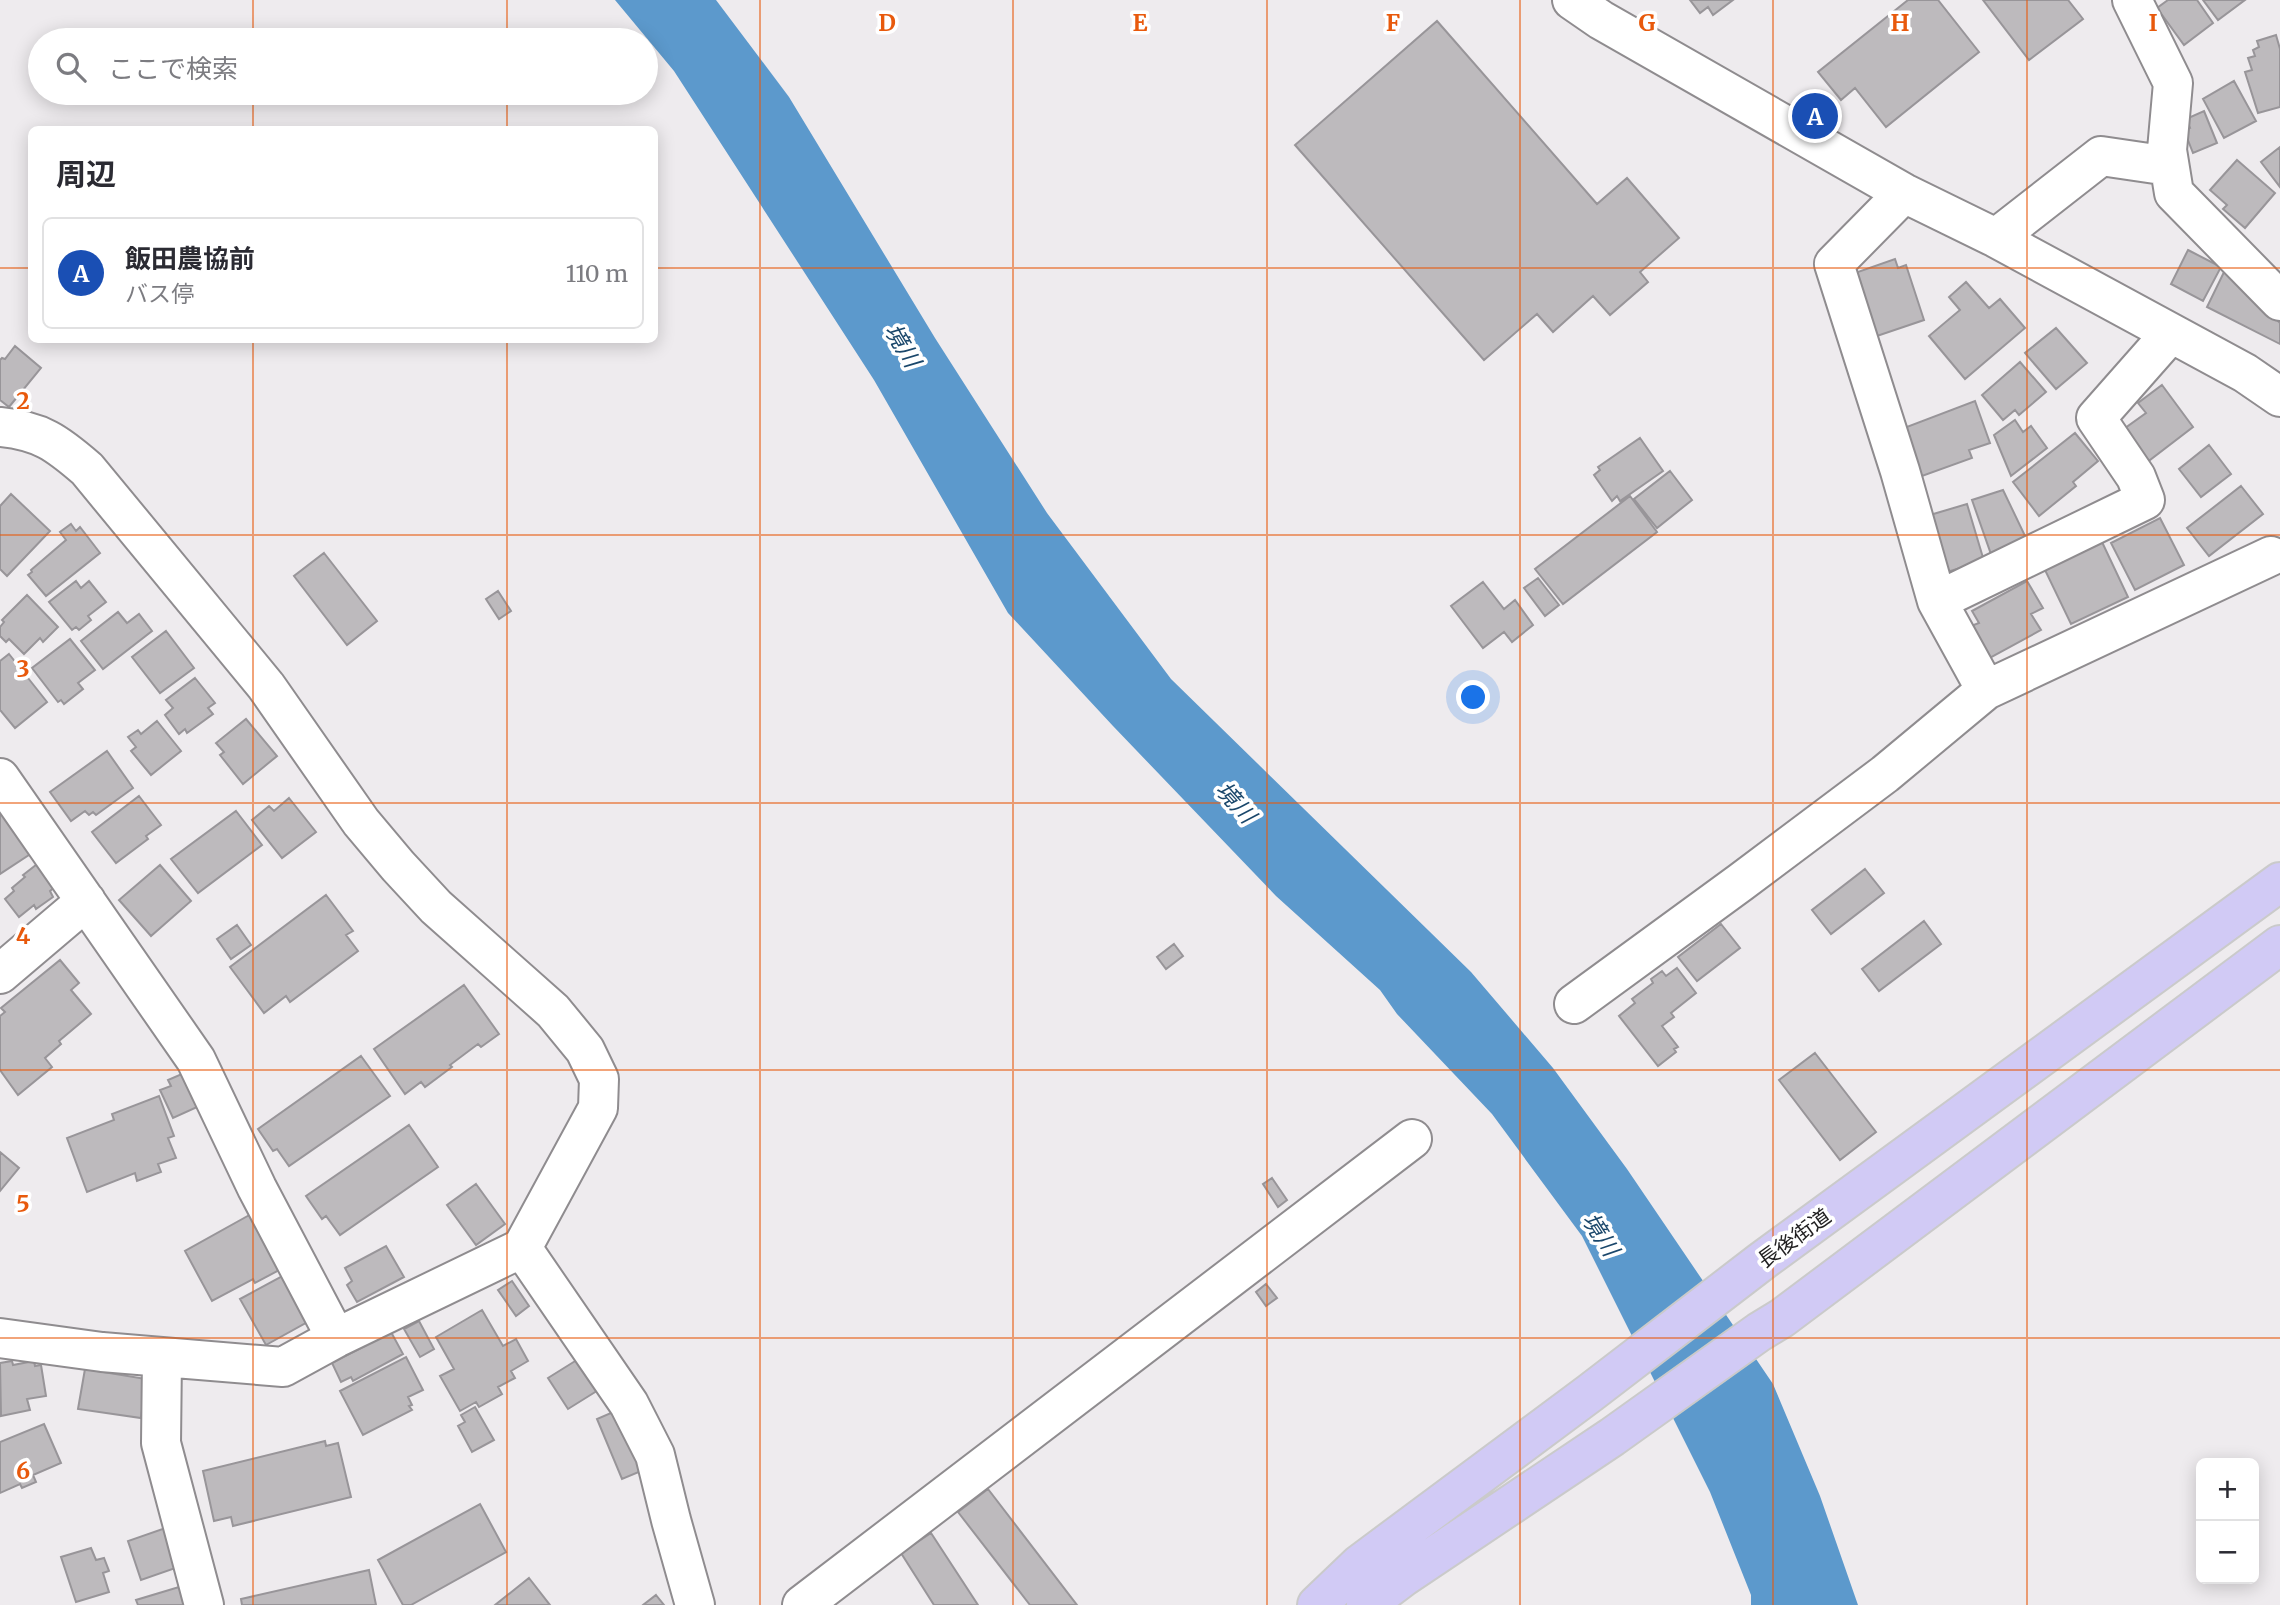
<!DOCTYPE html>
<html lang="ja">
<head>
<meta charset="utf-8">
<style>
  :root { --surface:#fff; --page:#f2f2f3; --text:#2b2b33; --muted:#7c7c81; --line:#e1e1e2; --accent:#0b8043 }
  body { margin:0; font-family:Merriweather,"Noto Sans JP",serif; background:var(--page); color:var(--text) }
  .controls { position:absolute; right:21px; bottom:21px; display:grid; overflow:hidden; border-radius:10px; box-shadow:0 4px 18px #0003 }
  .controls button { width:63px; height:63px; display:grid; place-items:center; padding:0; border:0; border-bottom:2px solid var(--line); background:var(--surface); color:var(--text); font:35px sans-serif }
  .you { position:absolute; left:1474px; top:698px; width:24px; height:24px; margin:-18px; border:5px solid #fff; border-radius:50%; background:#1a73e8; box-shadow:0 0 0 10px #1a73e833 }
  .badge { display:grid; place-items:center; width:46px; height:46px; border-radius:50%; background:var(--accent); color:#fff; font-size:23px; font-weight:700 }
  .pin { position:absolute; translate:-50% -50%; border:4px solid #fff; box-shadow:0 2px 7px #0006 }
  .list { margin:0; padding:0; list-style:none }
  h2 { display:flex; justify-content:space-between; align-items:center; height:91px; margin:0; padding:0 28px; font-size:30px }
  h2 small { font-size:23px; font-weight:400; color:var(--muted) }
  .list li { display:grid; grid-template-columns:46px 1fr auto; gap:21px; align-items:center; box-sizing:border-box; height:112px; margin:0 14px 14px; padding:0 14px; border:2px solid var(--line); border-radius:10px }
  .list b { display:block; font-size:26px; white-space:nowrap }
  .list p { margin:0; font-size:23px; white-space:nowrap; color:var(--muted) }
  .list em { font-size:23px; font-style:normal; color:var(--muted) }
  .icon { flex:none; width:38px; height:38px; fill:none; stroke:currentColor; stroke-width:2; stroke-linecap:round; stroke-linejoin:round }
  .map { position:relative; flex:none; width:2280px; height:1605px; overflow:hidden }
  .search { position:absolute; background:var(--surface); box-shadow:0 4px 18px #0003; left:28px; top:28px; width:630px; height:77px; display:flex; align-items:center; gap:18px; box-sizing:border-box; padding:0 24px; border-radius:38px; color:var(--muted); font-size:26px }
  .panel { position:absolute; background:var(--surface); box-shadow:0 4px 18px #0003; left:28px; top:126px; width:630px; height:217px; border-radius:10px }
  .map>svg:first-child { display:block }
  .water { fill:#5c99cc }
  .building { fill:#bdbabd; stroke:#989599; stroke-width:2 }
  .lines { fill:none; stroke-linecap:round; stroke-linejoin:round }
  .minor-casing { stroke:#8f8c8f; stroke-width:42 }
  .major-casing { stroke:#cacaca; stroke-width:42 }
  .minor { stroke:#fff; stroke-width:38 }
  .major { stroke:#d1caf5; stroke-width:38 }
  .grid { fill:none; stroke:#e8590c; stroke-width:2; stroke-opacity:0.55 }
  .labels { text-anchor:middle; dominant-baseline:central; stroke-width:7; stroke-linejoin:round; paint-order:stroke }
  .street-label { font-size:21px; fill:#222122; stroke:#fff }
  .water-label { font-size:23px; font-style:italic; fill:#1a476b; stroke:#fff }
  .grid-label { font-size:23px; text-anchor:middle; font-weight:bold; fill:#e8590c; stroke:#fff; stroke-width:7; stroke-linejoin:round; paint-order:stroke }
</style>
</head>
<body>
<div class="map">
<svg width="2280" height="1605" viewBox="0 0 2280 1605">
  <rect width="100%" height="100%" fill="#eeebee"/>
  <path class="water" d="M615,0H716L789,97L935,338L1047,513L1171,679L1471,972L1553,1068L1627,1169L1773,1384L1820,1496L1858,1605H1751V1595L1710,1492L1582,1236L1492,1114L1397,1014L1380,990L1276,896L1113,726L1008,613L874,380L674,71Z"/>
  <path class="building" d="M1690,0H1733L1713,15L1708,7L1700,13Z
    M1908,0H1938L1979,52L1886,127L1855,88L1841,100L1818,72Z
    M1983,0H2068L2083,19L2029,60Z
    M2168,0H2197L2213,23L2184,45L2157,8Z
    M2203,0H2245L2218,20Z
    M1437,21L1597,204L1627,178L1679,238L1640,272L1648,282L1610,315L1593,296L1553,332L1537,314L1484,360L1295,145Z
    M2276,35L2280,49V107L2258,113L2245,72L2252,70L2248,58L2255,56L2253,50L2259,47L2257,41Z
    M2234,81L2256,121L2224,138L2203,99Z
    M2204,111L2217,143L2193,153L2184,130L2190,128L2186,119Z
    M2280,147V187L2261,162Z
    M2237,160L2275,193L2245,228L2223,209L2227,205L2210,190Z
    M2188,250L2221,267L2203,301L2171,284Z
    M1895,259L1898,268L1906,265L1924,320L1874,337L1852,274Z
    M2226,268L2280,323V344L2207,307Z
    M1966,282L1989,308L2000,299L2025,328L1965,379L1929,336L1960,310L1949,297Z
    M2056,328L2087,363L2056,389L2025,353Z
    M15,346L41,368L9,407L0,400V360L2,358L5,359Z
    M2020,362L2046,392L2019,415L2015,410L2003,420L1982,395Z
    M2162,385L2193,427L2146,463L2121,431L2146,413L2138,403Z
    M1975,401L1990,443L1969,450L1972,458L1922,476L1904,428Z
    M2015,420L2023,432L2031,426L2047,448L2011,476L1994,435Z
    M2075,433L2098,461L2073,482L2076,486L2039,516L2013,482Z
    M1640,438L1663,471L1620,501L1617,496L1612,501L1594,475L1600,470L1598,467Z
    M2209,445L2231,474L2201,497L2179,469Z
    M1670,471L1692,500L1657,528L1634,499Z
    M2241,486L2263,514L2209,556L2187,528Z
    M2003,490L2027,540L1992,557L1972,500Z
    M11,494L50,531L7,576L0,569V506Z
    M1630,496L1657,532L1563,604L1535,569Z
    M1967,504L1984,561L1947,572L1930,515Z
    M2160,518L2184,565L2135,590L2111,543Z
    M71,524L76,531L80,527L100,553L46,596L28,575L32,572L31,570L66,540L60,532Z
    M2102,542L2128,597L2071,624L2045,570Z
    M324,553L377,621L347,645L294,576Z
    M1538,578L1559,605L1545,616L1524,588Z
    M76,581L81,588L89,581L106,602L88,616L91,620L79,630L76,627L72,630L49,602Z
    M2027,581L2043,608L2031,614L2041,630L1988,659L1971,626L1979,623L1972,611Z
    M1483,582L1504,609L1515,600L1533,625L1512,642L1504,632L1483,648L1451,606Z
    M498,591L511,611L499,619L486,599Z
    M27,595L58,627L43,642L40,638L24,654L9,639L6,642L0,636V627L4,622L2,620Z
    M118,612L127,623L139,614L152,631L103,669L81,641Z
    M166,631L194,668L160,693L132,657Z
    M70,639L95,670L78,683L83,689L64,704L61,700L58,702L32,668Z
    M9,654L47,702L15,728L0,710V661Z
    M195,678L215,703L208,708L213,714L187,733L185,729L179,734L165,715L173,708L166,700Z
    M246,719L277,756L243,784L220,755L224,752L216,743Z
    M157,721L181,751L151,775L131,751L136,747L128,737L138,730L141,734Z
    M107,751L133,788L96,815L93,812L89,815L85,811L71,821L50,792Z
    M139,796L161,825L146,836L148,839L116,863L92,832Z
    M289,798L316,832L282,858L252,820L269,806L274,811Z
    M9,810L35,851L0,874V815Z
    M236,811L262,845L198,893L171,859Z
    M45,858L62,881L50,891L53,897L36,909L34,905L19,917L5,899L14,891L12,888L25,877L23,875Z
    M160,865L191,901L151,936L119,900Z
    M1865,869L1884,893L1831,934L1812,910Z
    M326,895L353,931L346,935L358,951L290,1002L286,996L264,1013L230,967Z
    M1924,921L1941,944L1879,991L1862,969Z
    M1721,924L1740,948L1697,981L1678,957Z
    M237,925L251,945L231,959L217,939Z
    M1174,944L1183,956L1166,969L1157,957Z
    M60,960L79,983L71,990L91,1014L59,1041L61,1044L45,1058L52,1067L18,1095L0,1070V1016L5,1012L1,1008Z
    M1677,968L1696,993L1671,1013L1674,1017L1662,1026L1678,1047L1674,1049L1676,1052L1658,1066L1619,1016L1635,1003L1632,999L1653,983L1651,979L1662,971L1666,976Z
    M464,985L499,1034L481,1047L478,1044L450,1065L452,1067L425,1087L421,1082L405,1094L374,1049Z
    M1815,1053L1876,1132L1840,1160L1779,1080Z
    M361,1056L390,1096L289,1166L277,1149L273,1151L258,1129Z
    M191,1070L206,1103L173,1118L160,1090L171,1086L168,1080Z
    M159,1096L174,1136L168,1138L176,1158L158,1164L161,1172L137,1181L135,1173L87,1192L67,1138L114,1120L112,1114Z
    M409,1125L438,1167L340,1235L326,1216L322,1219L306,1196Z
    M0,1152L19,1168L0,1191Z
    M1272,1178L1287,1200L1278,1207L1263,1184Z
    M476,1184L505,1224L476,1245L447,1205Z
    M253,1213L283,1268L255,1283L253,1279L212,1301L185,1251Z
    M386,1246L404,1277L357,1302L347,1285L352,1281L345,1268Z
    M286,1274L311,1320L266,1345L240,1299Z
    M512,1281L529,1306L516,1316L498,1290Z
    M1266,1284L1277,1298L1266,1306L1256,1292Z
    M482,1310L503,1346L516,1339L528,1361L511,1371L515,1378L498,1387L502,1394L479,1407L476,1402L460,1411L440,1376L454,1369L436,1337Z
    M419,1321L434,1349L420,1357L404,1329Z
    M391,1332L403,1354L353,1381L351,1377L341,1382L332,1363Z
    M406,1357L423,1390L408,1397L412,1405L409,1406L412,1410L363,1435L340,1391Z
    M580,1358L600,1389L568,1409L548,1378Z
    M12,1361L13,1365L34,1361L35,1366L41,1365L46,1396L27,1399L30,1410L1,1416L0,1363Z
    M85,1369L146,1379L141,1418L78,1409Z
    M475,1407L494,1440L472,1452L458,1426L465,1422L461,1415Z
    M620,1409L646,1469L622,1479L597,1419Z
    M44,1424L61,1463L33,1475L36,1482L22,1488L20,1484L0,1493V1442Z
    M325,1441L326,1446L338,1443L351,1497L233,1526L231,1517L214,1521L203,1471Z
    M988,1489L1077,1605H1030L958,1512Z
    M480,1504L506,1552L411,1605H403L378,1560Z
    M177,1524L190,1563L141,1580L128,1541Z
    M931,1533L978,1605H934L901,1553Z
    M91,1548L96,1560L104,1558L109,1571L103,1573L109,1592L76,1602L61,1557Z
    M369,1570L376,1605H242L241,1599Z
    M529,1578L550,1605H495Z
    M179,1587L182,1598L196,1605H138L136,1600Z
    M656,1595L664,1605H643Z"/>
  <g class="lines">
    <g class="minor-casing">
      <path id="minor" d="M1572,0L1601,20L1904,193L1996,238L2245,373L2280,397
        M2132,0L2173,83L2167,150L2174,193L2280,301
        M1904,193L1834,264L1900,471L1937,601L1986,690
        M1996,238L2101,156L2169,166
        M0,427C41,431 57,443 87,469L266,686L361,822L398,866L436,907L553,1011L585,1050L599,1079L598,1108L522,1248L336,1338L283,1367L102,1352L0,1338
        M1937,601L2145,500L2136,477L2096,418L2171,333
        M0,778L196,1060L257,1188L336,1338
        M0,974L86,901
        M1574,1004L1741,882L1885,774L1986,690L2271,556
        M522,1248L629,1404L655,1455L671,1520L695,1605
        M162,1357L161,1443L204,1605
        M802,1605L1412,1139"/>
    </g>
    <g class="major-casing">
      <path id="major" d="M1317,1605L1360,1564L1590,1393L1762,1261L2280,882
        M1366,1605L1403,1577L1612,1437L1759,1332L1782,1318L2280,945"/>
    </g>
    <use href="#minor" class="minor"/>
    <use href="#major" class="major"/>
  </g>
  <path class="grid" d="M253,0V40M507,0V40M760,0V1605M1013,0V1605M1267,0V1605M1520,0V1605M1773,0V1605M2027,0V1605M253,93V130M507,93V130M0,268H32M654,268H2280M253,340V1605M507,340V1605M0,535H2280M0,803H2280M0,1070H2280M0,1338H2280"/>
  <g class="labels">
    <g class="street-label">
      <text transform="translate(1794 1238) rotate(-36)">長後街道</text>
    </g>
    <g class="water-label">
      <text transform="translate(903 345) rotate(59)">境川</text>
      <text transform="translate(1236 802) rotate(48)">境川</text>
      <text transform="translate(1601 1234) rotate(57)">境川</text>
    </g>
  </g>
  <g class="grid-label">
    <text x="887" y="31">D</text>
    <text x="1140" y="31">E</text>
    <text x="1393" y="31">F</text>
    <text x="1647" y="31">G</text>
    <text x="1900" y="31">H</text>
    <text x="2153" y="31">I</text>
    <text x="23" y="409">2</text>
    <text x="23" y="677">3</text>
    <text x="23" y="944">4</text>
    <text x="23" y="1212">5</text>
    <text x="23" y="1479">6</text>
  </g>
</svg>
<div class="controls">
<button>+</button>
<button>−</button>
</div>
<div class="you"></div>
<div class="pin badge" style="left:1815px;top:116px;background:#1a4fb4">A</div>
<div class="search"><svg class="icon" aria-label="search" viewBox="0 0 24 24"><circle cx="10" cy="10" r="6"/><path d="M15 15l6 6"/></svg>ここで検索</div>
<section class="panel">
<h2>周辺<small></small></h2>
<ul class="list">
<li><span class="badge" style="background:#1a4fb4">A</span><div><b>飯田農協前</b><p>バス停</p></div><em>110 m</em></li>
</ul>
</section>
</div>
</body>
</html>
